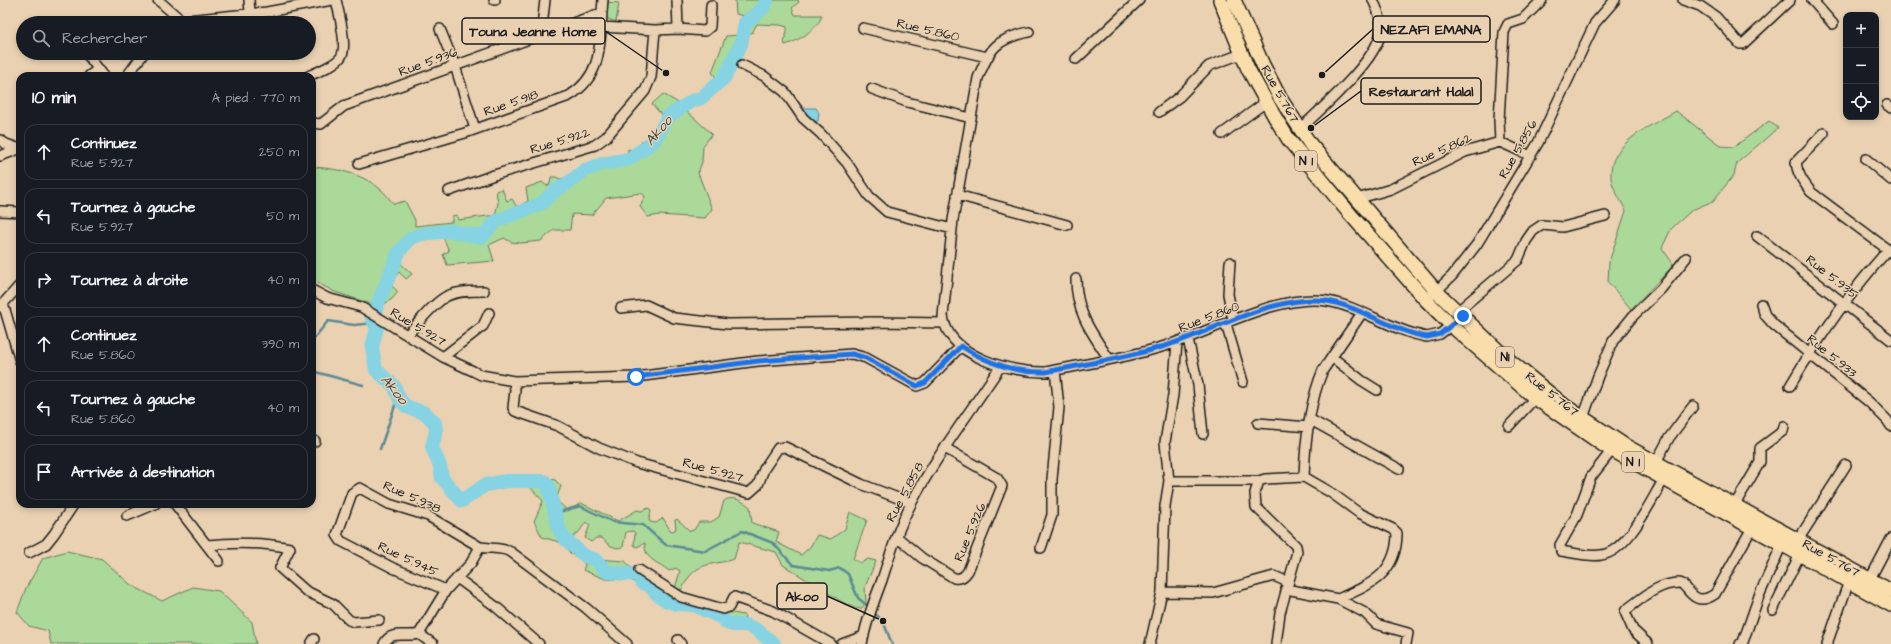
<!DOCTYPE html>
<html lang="fr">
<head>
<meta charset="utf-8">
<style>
  :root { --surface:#171b24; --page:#242831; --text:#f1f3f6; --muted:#9ea1a6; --line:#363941 }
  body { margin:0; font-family:"Architects Daughter",sans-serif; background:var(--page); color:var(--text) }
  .controls { position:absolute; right:12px; top:12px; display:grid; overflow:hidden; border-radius:8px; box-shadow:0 2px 6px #0003 }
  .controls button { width:36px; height:36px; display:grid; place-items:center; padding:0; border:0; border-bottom:1px solid var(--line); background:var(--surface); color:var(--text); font:20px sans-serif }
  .stop { position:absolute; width:12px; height:12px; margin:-9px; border:3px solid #1a73e8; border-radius:50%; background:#fff }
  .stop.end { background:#1a73e8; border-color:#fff; box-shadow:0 1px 4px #0008 }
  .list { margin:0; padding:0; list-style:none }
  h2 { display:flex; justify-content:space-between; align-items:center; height:52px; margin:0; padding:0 16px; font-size:17px }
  h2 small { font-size:13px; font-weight:400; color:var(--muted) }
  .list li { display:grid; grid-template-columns:26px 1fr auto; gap:12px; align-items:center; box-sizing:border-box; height:56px; margin:0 8px 8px; padding:0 8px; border:1px solid var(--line); border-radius:12px }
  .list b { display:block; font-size:15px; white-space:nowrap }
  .list p { margin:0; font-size:13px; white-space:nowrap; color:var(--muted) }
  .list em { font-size:13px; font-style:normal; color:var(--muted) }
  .icon { flex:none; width:22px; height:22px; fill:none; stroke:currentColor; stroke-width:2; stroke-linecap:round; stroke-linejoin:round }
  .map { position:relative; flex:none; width:1891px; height:644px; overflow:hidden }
  .search { position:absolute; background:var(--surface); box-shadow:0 2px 6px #0003; left:16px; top:16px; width:300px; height:44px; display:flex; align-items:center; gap:10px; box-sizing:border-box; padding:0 14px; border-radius:22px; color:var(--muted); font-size:15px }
  .panel { position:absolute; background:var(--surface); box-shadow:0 2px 6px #0003; left:16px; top:72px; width:300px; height:436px; border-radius:12px }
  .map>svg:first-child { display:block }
  .green { fill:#aad999; stroke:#637a5a }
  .water { fill:#85d3e3; stroke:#5b8a93 }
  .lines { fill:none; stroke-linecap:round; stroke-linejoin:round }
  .stream { stroke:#5b8a93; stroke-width:2.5 }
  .river { stroke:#85d3e3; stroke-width:14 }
  .minor-casing { stroke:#1c1c1c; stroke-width:12 }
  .highway-casing { stroke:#1c1c1c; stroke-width:16 }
  .minor { stroke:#ead1b2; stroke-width:9 }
  .highway { stroke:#f9deab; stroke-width:13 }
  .route { stroke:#1a73e8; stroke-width:5 }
  .labels { text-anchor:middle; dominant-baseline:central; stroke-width:3; stroke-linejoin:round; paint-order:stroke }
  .shield { fill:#ead1b2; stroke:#5a5249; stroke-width:1 }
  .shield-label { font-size:12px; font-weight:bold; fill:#1c1c1c }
  .street-label { font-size:13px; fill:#1c1c1c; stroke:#ead1b2 }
  .water-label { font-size:14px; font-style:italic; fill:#314144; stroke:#ead1b2 }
  .leader { fill:none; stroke:#1c1c1c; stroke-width:1.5 }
  .callout-dot { fill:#1c1c1c; stroke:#ead1b2; stroke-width:1.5 }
  .callout { fill:#ead1b2; stroke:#1c1c1c; stroke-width:1.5 }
  .callout-label { font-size:14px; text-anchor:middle; font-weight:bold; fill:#1c1c1c }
</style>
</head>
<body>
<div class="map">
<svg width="1891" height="644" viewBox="0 0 1891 644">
  <rect width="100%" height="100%" fill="#ead1b2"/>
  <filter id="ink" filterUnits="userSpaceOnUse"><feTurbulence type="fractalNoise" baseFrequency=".025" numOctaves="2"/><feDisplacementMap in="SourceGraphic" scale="8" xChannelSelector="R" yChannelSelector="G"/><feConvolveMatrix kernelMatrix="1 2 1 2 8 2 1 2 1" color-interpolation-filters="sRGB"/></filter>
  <g filter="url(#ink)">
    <path class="green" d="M735,0H798L799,2L792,8L795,15H822C819,28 797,42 785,45C783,38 788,33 787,27L780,25L757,24L752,33H745L744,35C737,70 722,84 696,106L691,103L684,109L712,134L703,146L702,162L698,173L712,209L705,218L659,215L648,217L640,207L645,196L641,193L606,198L592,215L572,214L570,230H554L541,241L521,243L511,242L504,238L489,245L494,261L447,265L443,254L449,251L442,235L424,240L419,236L406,247L400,263L412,274L406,279L399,272L390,284L398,292L392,299L380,307L335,292L312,280V167C334,168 361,173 379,188C385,192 389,199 394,204L405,201L415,220V226L452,222V216L457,215L458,220L495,215L498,203L496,191L502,189L507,201L512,199L517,207L528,201L526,188L542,182L547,186L550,184L551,177H556L560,179L572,176L591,164L627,154L628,149L634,151L643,147L641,142L646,139L650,142L665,119L652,104L663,94L682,105L703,93L717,79L712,72L726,36L740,35L741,33L744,16L736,14Z
      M605,2L619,3L616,22L608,19L604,14Z
      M1676,111L1721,146L1734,147L1769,121L1778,128L1737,163L1734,175L1713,201L1692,210L1671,229L1662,248L1674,265L1631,309L1608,282L1609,262L1626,211C1622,202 1611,186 1611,177C1608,143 1651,126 1676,111Z
      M539,475L555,480L561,486L556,500L568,511L581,503L618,521L637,510L641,511L649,508L651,511L649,519L650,522L656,523L663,518L670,530L673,531L676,529L675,520L677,519L690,531L694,530L699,522H711L719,517L724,501C732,495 743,501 750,507L752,523L779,532L776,542L801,555L810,547L817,535L831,539L845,529L850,512L867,520L853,559L861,563L868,559L876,561L865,587L866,603L861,609L855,608L844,603L783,565L776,552L739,542L734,559C708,567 696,560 682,589L678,590L675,588L680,571L676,568L669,571C657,561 644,560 645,543L637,547L634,545L635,533L633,531L626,532L623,547C614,550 607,544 602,538H596L591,542L585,538L590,525L586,522L579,532L571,539C589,561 598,559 625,561L636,573L656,586L661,594L666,597L689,599L727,612L744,615L745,617L742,620L713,617L674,606L666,603L644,586L630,580L605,579L583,570L585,565L583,561L570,553L562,543L542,537L534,521L543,501L529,486Z
      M67,551L102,559L131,585L162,601L193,587L219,591L252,622L256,644H51L48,631L29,626L17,612L26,588L43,558Z"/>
    <path class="water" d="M803,108H816L819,113L818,121L811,123L803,115Z"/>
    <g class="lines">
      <path class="stream" d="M312,341L328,321L354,325L374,323
        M312,371L363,385
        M380,449L398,397
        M556,513L580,506L613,522L643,525L666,545L705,551L742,531L773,543L793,565L829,571L840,568L848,574L858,598L869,607
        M872,611L883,621L892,644"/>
      <path class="river" d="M767,0L763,8L745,23L741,44L724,78L701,98L692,101L669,116L653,142L629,159L602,164L585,170L568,183L557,189L541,204L496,221L482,237L450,231L422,234L411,238L399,252L372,318L377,328L372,347L376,370L394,386L400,400L407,407L425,413L435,423L436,431L432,447L440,466L442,478L462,501L485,485L507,481H544L548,485L559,529L565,539L585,556L596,560L607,572L637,575L642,583L650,586L658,595L667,601L677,604L694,605L722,618L727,623L733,625H746L757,630L774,644"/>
      <g class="minor-casing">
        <path id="minor" d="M158,0L182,21
          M249,0L250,13
          M494,0H495
          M1683,0L1700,6L1716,17L1740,44H1743L1790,0
          M1812,0L1833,24
          M179,23L187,20L267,12L332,0
          M601,27L655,30L678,29L677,0
          M863,28L987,57
          M440,29L455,66L475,129
          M678,29L705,31L710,27L711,5
          M1029,32C996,39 990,48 978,78L953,220L943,316C948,357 1012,373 1046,372C1085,364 1126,358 1165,346C1211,332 1279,293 1327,301C1362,307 1392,331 1427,337L1440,334L1463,316
          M541,35L545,0
          M86,53L104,76
          M1076,59L1139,0
          M742,65L764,76L785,92L803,118L821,134L847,163L869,196L887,212L952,229
          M89,76L98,69
          M127,76L144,53
          M308,76C316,73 339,63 342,55C347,43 339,13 336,0
          M872,89L907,102L971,118
          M1887,105L1891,108
          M1159,112L1179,97L1209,66L1241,54
          M312,123L321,124L344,106L601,13
          M1300,129C1321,109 1379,59 1381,30C1382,19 1377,9 1373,0
          M1824,133L1796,162C1797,174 1804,183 1811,192L1891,252
          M1222,134L1266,102
          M0,140L6,144L20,149
          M1500,142L1531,156
          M0,156L19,149
          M1866,159L1891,180
          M359,164L465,133L569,96C606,74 599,37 603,0
          M449,191L494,175L595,145L606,137L645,91L651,77L655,30
          M957,195L1067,225
          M1357,199L1391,189L1465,152L1500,142L1499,120L1504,32L1508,24L1523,19L1542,0
          M0,211L20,212
          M1757,236L1891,340
          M1230,262L1228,294L1233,320
          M1076,279C1076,312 1091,332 1109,359
          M312,290L327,298L361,307L443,357L473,371L481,375L514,381L515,390L513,408L515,411L558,426L599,448L637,463L749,493L758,485L764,469L778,448L785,447L861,484L911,503
          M1432,295L1452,276L1477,244L1538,143L1595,23L1615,0
          M3,303L20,361
          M1761,304L1765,315L1774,325L1869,402L1887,420L1891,426
          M0,307L20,285
          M621,308L646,305L674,318L728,324L875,322L944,323
          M1458,311L1518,260L1526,241L1533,231L1542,225L1563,227L1605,216
          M1226,324L1243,382
          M407,335C419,323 432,304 447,296C458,291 472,291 484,291
          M1188,339L1198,385L1203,434
          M443,357L483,326L489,313
          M1332,357L1361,380L1377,390
          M514,381L636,377L758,361L852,354L866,358L917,386L925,383L961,346
          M1790,386C1819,337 1850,292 1888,250
          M1583,418L1598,376L1613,341L1633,316L1661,289L1686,258
          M1311,420L1399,469
          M1258,423L1309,427
          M1509,426L1535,398
          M312,441H315
          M1612,450L1591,477L1577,515L1560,545L1561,551C1574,553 1589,557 1601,555C1628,552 1651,500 1664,479
          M1656,462L1669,438L1693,406
          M1304,477L1330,492L1359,513L1393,529L1397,533C1397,574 1370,585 1338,599
          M1169,481H1259
          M175,504L219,561
          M1734,506L1760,462V448L1783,431L1784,426
          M127,516L155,504
          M897,537L922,558L954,578C961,579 964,577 968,571L1002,486L997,478L945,448
          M1798,540L1846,465
          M207,545C236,542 261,542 290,548L280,568L306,591L333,604L349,620L354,622L379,620
          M480,547C491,549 501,547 511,552L586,608L627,644
          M1041,548L1052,515V479L1059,407L1055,370
          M29,553L46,544L54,534L74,504
          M639,570L681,597L723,609L729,607L734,597L773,611L831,644
          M457,578L495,606L539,644
          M1870,579L1891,539
          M1286,589L1338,599L1365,613L1376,624L1408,633L1406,644
          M1162,592L1213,593L1274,576L1288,582
          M1773,610L1800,554
          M678,640L681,644
          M311,644L314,639
          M384,644C391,629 407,638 419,634
          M433,644L419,634L446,590L393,568L341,541L337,535L352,493L360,488L389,504L428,516L480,547L471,563L446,590
          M842,644L864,636
          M862,644C866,622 874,601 882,580C890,555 898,528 911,504C936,456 970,412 1000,367
          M1150,644L1162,592L1165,506L1169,481L1165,442L1173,395L1177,342
          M1276,644L1280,613L1297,552L1296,546L1256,507L1255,493L1259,481L1265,479L1304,477C1305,444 1310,401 1323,370L1362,313
          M1648,644L1633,630L1625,612L1626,610C1641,599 1658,583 1679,583C1688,583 1692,610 1715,594L1752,528
          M1740,644L1743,642L1759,596L1782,544
          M1827,644L1849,581"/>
      </g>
      <g class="highway-casing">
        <path id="highway" d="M1220,0L1248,69L1276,119L1289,140L1350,214L1426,300L1452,326L1535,398L1603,445L1891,605
          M1234,0L1263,65L1280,98L1310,144L1436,291L1505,357L1565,406L1624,445L1891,591"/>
      </g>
      <use href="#minor" class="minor"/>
      <use href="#highway" class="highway"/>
    </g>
  </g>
  <g class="lines" filter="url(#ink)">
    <path class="route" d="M636,377L758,361L852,354L866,358L917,386L925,383L961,346C987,363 1015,373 1046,372C1085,364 1126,358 1165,346C1211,332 1279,293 1327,301C1362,307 1392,331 1427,337L1440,334L1463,316"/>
  </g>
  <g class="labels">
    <g class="shield">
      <rect x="1295" y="151" width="22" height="20" rx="3"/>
      <rect x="1496" y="347" width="18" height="20" rx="3"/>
      <rect x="1622" y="452" width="22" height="20" rx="3"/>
    </g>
    <g class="shield-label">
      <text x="1306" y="161">N 1</text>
      <text x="1505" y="357">N1</text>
      <text x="1633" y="462">N 1</text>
    </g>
    <g class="street-label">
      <text transform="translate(928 30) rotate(13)">Rue 5.860</text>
      <text transform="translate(428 62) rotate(-20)">Rue 5.936</text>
      <text transform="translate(1280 94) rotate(60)">Rue 5.767</text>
      <text transform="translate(511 103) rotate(-19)">Rue 5.918</text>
      <text transform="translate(560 141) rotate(-17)">Rue 5.922</text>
      <text transform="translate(1518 149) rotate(-61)">Rue 5.856</text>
      <text transform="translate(1442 150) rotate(-24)">Rue 5.862</text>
      <text transform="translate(1832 277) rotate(38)">Rue 5.935</text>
      <text transform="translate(1209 317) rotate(-21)">Rue 5.860</text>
      <text transform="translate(418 327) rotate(31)">Rue 5.927</text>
      <text transform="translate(1832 356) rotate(39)">Rue 5.933</text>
      <text transform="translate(1552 394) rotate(38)">Rue 5.767</text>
      <text transform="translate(713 470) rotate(15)">Rue 5.927</text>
      <text transform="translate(905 492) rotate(-62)">Rue 5.858</text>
      <text transform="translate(412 497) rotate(24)">Rue 5.938</text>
      <text transform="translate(970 532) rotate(-67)">Rue 5.926</text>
      <text transform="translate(1831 558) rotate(29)">Rue 5.767</text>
      <text transform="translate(408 559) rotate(25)">Rue 5.945</text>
    </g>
    <g class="water-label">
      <text transform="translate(659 131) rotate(-50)">Akoo</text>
      <text transform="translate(394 390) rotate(50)">Akoo</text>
    </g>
  </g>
  <path class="leader" d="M1322 75L1373 29M666 73L605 31M1311 128L1361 91M883 621L827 596"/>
  <g class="callout-dot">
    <circle cx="1322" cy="75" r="4"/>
    <circle cx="666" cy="73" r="4"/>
    <circle cx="1311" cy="128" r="4"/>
    <circle cx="883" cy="621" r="4"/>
  </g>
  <g class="callout">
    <rect x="1373" y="16" width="117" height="26" rx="4"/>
    <rect x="462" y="18" width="143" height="26" rx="4"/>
    <rect x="1361" y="78" width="120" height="26" rx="4"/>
    <rect x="777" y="583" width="50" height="26" rx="4"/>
  </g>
  <g class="callout-label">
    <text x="1431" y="34">NEZAFI EMANA</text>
    <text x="533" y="36">Touna Jeanne Home</text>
    <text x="1421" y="96">Restaurant Halal</text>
    <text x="802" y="601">Akoo</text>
  </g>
</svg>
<div class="controls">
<button>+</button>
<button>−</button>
<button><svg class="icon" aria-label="locate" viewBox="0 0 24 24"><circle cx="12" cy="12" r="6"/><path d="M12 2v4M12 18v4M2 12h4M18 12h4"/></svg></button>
</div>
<div class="stop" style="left:636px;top:377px"></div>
<div class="stop end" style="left:1463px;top:316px"></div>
<div class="search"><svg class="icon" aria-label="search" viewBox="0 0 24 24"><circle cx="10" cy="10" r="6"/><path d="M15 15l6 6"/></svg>Rechercher</div>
<section class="panel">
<h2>10 min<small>À pied · 770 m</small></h2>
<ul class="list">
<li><svg class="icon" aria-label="ahead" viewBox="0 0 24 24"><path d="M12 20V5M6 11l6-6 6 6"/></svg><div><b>Continuez</b><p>Rue 5.927</p></div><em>250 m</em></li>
<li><svg class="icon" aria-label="left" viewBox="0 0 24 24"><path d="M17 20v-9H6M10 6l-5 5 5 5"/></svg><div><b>Tournez à gauche</b><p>Rue 5.927</p></div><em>50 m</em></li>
<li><svg class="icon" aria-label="right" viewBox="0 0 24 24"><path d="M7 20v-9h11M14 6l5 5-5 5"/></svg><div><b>Tournez à droite</b></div><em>40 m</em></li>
<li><svg class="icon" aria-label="ahead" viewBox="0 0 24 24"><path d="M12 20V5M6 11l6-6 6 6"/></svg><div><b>Continuez</b><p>Rue 5.860</p></div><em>390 m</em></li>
<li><svg class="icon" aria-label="left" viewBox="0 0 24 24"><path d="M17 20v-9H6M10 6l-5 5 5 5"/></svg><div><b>Tournez à gauche</b><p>Rue 5.860</p></div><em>40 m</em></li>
<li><svg class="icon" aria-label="arrive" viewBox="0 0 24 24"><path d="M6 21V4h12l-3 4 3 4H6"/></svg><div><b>Arrivée à destination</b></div></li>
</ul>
</section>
</div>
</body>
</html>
